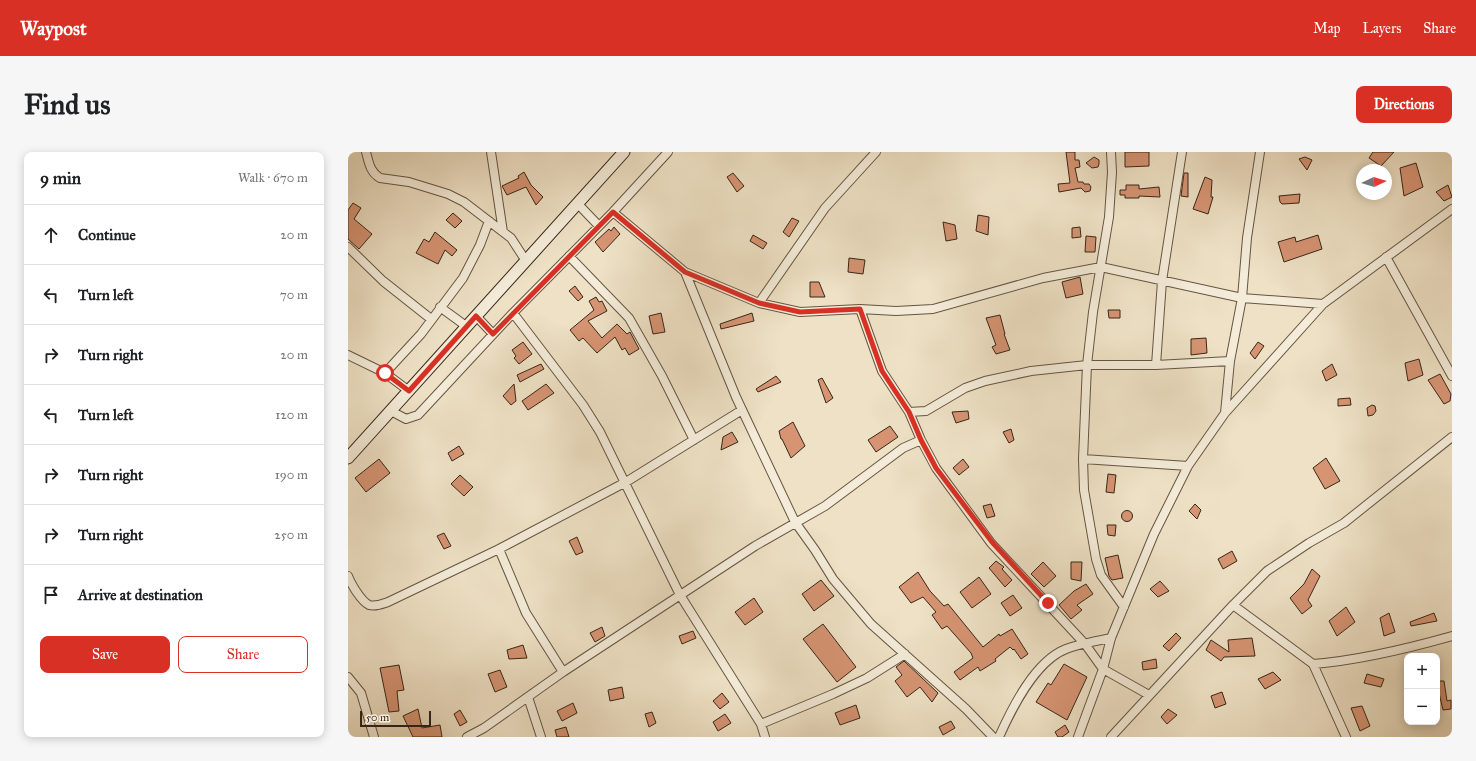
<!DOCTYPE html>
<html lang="en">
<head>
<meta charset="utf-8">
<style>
  :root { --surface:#fff; --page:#f6f6f6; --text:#202124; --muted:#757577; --line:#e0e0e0; --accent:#d93025 }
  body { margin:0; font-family:"IM FELL Great Primer",serif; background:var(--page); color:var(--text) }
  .controls { position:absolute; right:12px; bottom:12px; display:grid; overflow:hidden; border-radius:8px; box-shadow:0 2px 10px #0003 }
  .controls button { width:36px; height:36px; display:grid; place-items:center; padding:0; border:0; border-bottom:1px solid var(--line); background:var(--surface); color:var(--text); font:20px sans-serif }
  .compass { position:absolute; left:1008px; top:12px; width:36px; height:36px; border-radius:50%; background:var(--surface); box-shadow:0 2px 10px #0003; rotate:86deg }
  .scale { position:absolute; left:12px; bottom:10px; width:71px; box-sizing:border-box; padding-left:4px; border:2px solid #372617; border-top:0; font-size:11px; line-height:14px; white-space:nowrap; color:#372617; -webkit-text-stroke:3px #f4ecd9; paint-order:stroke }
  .stop { position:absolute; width:12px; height:12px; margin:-9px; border:3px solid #d93025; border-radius:50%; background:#fff }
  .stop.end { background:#d93025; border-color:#fff; box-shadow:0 1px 4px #0008 }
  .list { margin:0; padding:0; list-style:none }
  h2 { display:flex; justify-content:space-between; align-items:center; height:52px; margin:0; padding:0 16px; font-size:17px }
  h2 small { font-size:13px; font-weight:400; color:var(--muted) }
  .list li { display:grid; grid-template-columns:26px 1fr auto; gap:12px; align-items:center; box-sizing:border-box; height:60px; padding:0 16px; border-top:1px solid var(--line) }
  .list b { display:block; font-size:15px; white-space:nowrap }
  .list em { font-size:13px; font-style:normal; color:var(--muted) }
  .actions { display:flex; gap:8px; padding:12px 16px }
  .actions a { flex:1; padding:9px 0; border:1px solid var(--accent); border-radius:8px; text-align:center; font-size:14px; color:var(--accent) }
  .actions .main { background:var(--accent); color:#fff }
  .icon { flex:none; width:22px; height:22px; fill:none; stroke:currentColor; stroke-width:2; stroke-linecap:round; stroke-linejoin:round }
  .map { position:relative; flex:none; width:1104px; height:585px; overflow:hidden; border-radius:8px }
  header { display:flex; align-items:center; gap:24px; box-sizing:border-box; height:56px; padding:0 20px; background:var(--accent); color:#fff }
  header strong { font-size:19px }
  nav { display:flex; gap:22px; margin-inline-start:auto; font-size:14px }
  .intro { display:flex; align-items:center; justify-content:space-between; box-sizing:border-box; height:96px; padding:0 24px }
  h1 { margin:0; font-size:28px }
  .button { padding:10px 18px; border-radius:8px; background:var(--accent); color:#fff; font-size:14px; font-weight:700 }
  main { display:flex; gap:24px; padding:0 24px }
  aside { flex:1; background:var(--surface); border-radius:8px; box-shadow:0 2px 10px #0003 }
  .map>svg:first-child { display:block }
  .building { fill:#d69473; stroke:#372617 }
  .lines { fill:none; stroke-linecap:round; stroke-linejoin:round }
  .street-casing { stroke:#655542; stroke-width:10 }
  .secondary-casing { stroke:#372617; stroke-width:13 }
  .street { stroke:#f4ecd9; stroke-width:8 }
  .secondary { stroke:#f4ecd9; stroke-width:11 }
  .route { stroke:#d93025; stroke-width:5 }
</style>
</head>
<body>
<header>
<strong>Waypost</strong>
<nav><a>Map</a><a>Layers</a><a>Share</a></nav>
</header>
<div class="intro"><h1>Find us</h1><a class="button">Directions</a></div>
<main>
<aside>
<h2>9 min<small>Walk · 670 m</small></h2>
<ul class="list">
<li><svg class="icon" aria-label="ahead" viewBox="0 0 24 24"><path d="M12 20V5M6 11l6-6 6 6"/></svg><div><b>Continue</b></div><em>20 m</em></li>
<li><svg class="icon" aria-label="left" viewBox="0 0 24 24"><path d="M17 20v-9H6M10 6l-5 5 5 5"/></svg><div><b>Turn left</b></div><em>70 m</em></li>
<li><svg class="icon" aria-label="right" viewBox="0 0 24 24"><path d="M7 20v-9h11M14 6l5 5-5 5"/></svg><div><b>Turn right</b></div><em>20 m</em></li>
<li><svg class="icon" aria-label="left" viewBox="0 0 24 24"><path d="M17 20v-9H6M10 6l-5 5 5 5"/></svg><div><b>Turn left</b></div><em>120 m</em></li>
<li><svg class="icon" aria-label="right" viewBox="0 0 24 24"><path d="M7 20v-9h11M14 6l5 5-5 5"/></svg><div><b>Turn right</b></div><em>190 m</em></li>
<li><svg class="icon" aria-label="right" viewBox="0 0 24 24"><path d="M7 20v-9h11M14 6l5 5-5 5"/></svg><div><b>Turn right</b></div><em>250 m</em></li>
<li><svg class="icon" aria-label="arrive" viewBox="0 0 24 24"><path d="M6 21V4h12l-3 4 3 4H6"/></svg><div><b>Arrive at destination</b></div></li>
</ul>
<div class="actions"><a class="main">Save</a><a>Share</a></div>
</aside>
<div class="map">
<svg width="1104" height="585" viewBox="0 0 1104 585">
  <rect width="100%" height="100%" fill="#eee1c5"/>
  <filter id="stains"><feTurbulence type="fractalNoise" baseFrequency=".005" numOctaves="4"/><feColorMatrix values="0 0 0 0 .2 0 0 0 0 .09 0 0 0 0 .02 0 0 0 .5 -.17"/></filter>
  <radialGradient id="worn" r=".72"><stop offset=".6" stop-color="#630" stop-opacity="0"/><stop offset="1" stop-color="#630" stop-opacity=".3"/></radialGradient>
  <path class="building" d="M718,0H727V8H731L732,15L727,16L730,30H735L736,32H741L743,35L742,39L737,40L733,36L711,40L710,32L722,31Z
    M777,0H801V14L777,15Z
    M1025,0H1046L1033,14L1021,6Z
    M746,5L751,8V12L750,15L744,16L738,11Z
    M957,5L964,8L959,18L951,7Z
    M1068,11L1075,35L1056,44L1052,16Z
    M176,20L183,33L195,45L188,53L178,35L159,43L154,34L171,26L170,24Z
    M385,21L396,34L389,40L379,25Z
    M836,21H840V45L833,44Z
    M857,25L864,28L863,45H865L860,62L845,57Z
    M778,33H791V37L811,35L812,45L791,44V46H777V43H772V38H778Z
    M1100,33L1104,45L1096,49L1088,40Z
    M952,42L951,51L934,52L932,50L931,44Z
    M5,51L13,56L6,67L24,82L11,97L0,87V58Z
    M105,61L114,69L107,76L98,68Z
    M630,63L641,65L640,83L628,79Z
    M444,66L451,69L441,85L435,80Z
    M595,70L607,73L609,87L598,89Z
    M266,75L272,82L255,100L247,90L261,77L263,79Z
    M732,75L733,85L724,86V76Z
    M87,80L109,98L104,104L97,98L90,112L68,101L76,87L81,90Z
    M405,83L419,91L415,97L402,89Z
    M970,83L974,97L936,110L930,90L947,85L948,90Z
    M738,84L748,85L747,100H737Z
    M501,106L517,108L515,122L500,120Z
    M732,125L735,142L718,146L714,130Z
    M462,130H471L477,145H462Z
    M227,134L235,145L230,149L221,139Z
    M248,145L251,150L254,149L259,159L240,169L254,186L269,172L279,182L282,180L291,197L281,203L277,196L274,198L267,185L249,201L235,186L231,189L222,178L246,158L241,149Z
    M760,158H772V166H761Z
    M313,161L317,180L305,182L301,164Z
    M404,161L406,169L373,177L372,172Z
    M652,163L657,182H656L662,198L648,202L644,195L648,193L638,166Z
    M858,186L859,201L843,203V187Z
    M175,190L184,202L171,212L166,206L168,204L164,198Z
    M910,190L916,194L907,207L902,201Z
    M1071,207L1075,223L1060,229L1057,211Z
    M193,212L196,217L172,230L169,223Z
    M984,212L989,223L978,229L974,219Z
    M1092,222L1103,242L1102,249L1096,252L1080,228Z
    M428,224L433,230L410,240L408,237Z
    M474,226L485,246L478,251L470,228Z
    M166,232L168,249L163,253L155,244Z
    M198,232L206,241L180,258L174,249Z
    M1002,246L1003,253L990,254V247Z
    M1024,253L1027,254L1028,259L1025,263L1020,264L1019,256Z
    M620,259L621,267L608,271L604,260Z
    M445,270L457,294L443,306L434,287H433L431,279Z
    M542,274L550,285L528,300L520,288Z
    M663,277L666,288L661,291L655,280Z
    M384,280L390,290L373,298L375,285Z
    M111,294L116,302L104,309L100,301Z
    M978,306L992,329L977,337L965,316Z
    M31,307L42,321L18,340L7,326Z
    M615,307L621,315L611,323L605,316Z
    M760,322L768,323L766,341L758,340Z
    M112,323L125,335L116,344L103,332Z
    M643,352L647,364L639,366L635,354Z
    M847,352L853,358L849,367L841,359Z
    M773.5 364a5.5 5.5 0 1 1 11 0a5.5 5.5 0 1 1-11 0Z
    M759,373H768L767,384L760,383Z
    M96,381L103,394L96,397L89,384Z
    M229,385L235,400L228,403L221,389Z
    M884,399L889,409L875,417L870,407Z
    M770,403L775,426L764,428L761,424L757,406Z
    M648,409L656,415L654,417L664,428L657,435L641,416Z
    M695,410L708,424L696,435L683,422Z
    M723,410H734L733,429L723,427Z
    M964,417L972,424L960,448L964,454L954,462L942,446L956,432Z
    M570,420L582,439L596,454L600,452L635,495L651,482L652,484L664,477L680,502L673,507L666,497L665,498L662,495L647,507L648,509L632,519L630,515L612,528L606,520L625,506L623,501L599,474L594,477L584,463L588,460L575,445L563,451L551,435Z
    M631,425L643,442L624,456L612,440Z
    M473,428L486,444L466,459L454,442Z
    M812,429L821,439L810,445L802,437Z
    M738,432L745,442L729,453L734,458L723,467L711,453L726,439Z
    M665,443L674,456L662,464L653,451Z
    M406,446L415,460L397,473L387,460Z
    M998,455L1007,470L989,484L981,469Z
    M1041,461L1047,480L1036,484L1032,466Z
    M1086,461L1089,469L1063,474L1062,470Z
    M475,472L508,515L489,530L455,487Z
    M254,475L257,484L247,490L242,481Z
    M345,479L348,486L334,492L331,484Z
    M828,481L833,486L821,499L815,494Z
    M904,486L907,504L876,505L873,509L858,498L863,488L881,500L880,488Z
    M175,493L179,506L161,507L159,498Z
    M808,507L809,516L795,518L794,510Z
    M556,509L590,541L584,550L572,535L559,545L547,529L554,523L548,515Z
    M716,512L739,525L719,568L688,550L700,531L703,533Z
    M51,513L56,538L49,539L51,559L41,560L32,516Z
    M152,518L159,535L147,540L140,522Z
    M925,520L933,528L917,537L910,527Z
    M1019,522L1036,527L1033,535L1016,531Z
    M1089,529H1096L1099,549L1103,548V557L1095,558L1091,541L1089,542Z
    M274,535L276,546L262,549L260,538Z
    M874,540L878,552L867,556L863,544Z
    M374,541L381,550L372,557L365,549Z
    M225,551L229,561L214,569L209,559Z
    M508,553L512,566L492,573L487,561Z
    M1014,554L1022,574L1012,579L1003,556Z
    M70,557L74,576L92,573L94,585H65L55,564Z
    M820,557L829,563L819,572L813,565Z
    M112,558L119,570L112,574L106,562Z
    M304,560L308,571L301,575L297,562Z
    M377,562L383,571L370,579L365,570Z
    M603,569L607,576L595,583L591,575Z
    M717,573L721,580L714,585H710L707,580Z
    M218,575L221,585H209L207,578Z"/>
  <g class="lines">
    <g class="street-casing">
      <path id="street" d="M18,0C21,11 22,20 32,26L61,30L100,42L116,50L163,86L178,109
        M143,0L155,80
        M763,0L764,20L761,65L745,160L739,213L735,307L736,338L748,407L753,423L776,455
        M230,52L251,74
        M265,60L337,120L411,151L452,160L512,157L548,159L585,157L695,126L753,115L894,146L975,152
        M0,95L35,129L83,167
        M221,104L281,166L314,224L346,288
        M1038,105L1104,224
        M337,120L388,245L447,370L467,398L485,427L523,472L618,557L645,585
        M411,151L477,56L528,0
        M92,155L118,174
        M512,157L534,219L561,260L573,288L588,316L643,391L737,492L755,517L801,543
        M165,161L235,253L252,280L332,443L413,572L417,585
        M128,164L145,182
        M0,203L37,221L61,239
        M808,213L814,129L834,0
        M37,221L73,182L115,126L132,93L141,69
        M43,259L58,267L70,263L165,161L265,60L320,0
        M561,260L578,259L617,236L637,229L683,219L739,213H808L882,209
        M877,261L882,209L894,146L899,86L912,0
        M735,307L840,314
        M151,397L178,461L215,520
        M0,424C3,432 13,449 21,453C28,455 34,452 40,450L151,397L278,330L394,258
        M885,453L965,512L998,585
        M965,512C1013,508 1058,497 1104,484
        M0,525L13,541L26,585
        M180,545L193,585
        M413,572L485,542L519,526L557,502
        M119,585L136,576L215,520L407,394L477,354L555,296L573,288
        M651,585C664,556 687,509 718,497C732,492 748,489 763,486
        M730,585L755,517L763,486L806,382L840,314L877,261L975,152L1104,57
        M763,585L885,453L919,419L961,391L996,371L1104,285"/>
    </g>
    <g class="secondary-casing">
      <path id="secondary" d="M0,306L276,0"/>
    </g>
    <use href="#street" class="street"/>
    <use href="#secondary" class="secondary"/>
  </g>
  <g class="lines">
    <path class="route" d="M37,221L61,239L128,164L145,182L265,60L337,120L411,151L452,160L512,157L534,219L561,260L573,288L588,316L644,390L700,451"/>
  </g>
  <rect width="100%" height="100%" filter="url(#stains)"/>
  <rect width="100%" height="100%" fill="url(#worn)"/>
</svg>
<div class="controls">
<button>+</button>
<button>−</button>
</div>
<svg class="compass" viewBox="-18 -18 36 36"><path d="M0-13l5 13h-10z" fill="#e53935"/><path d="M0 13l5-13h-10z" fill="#757577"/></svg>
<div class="scale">50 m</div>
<div class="stop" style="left:37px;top:221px"></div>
<div class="stop end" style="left:700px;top:451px"></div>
</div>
</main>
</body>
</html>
